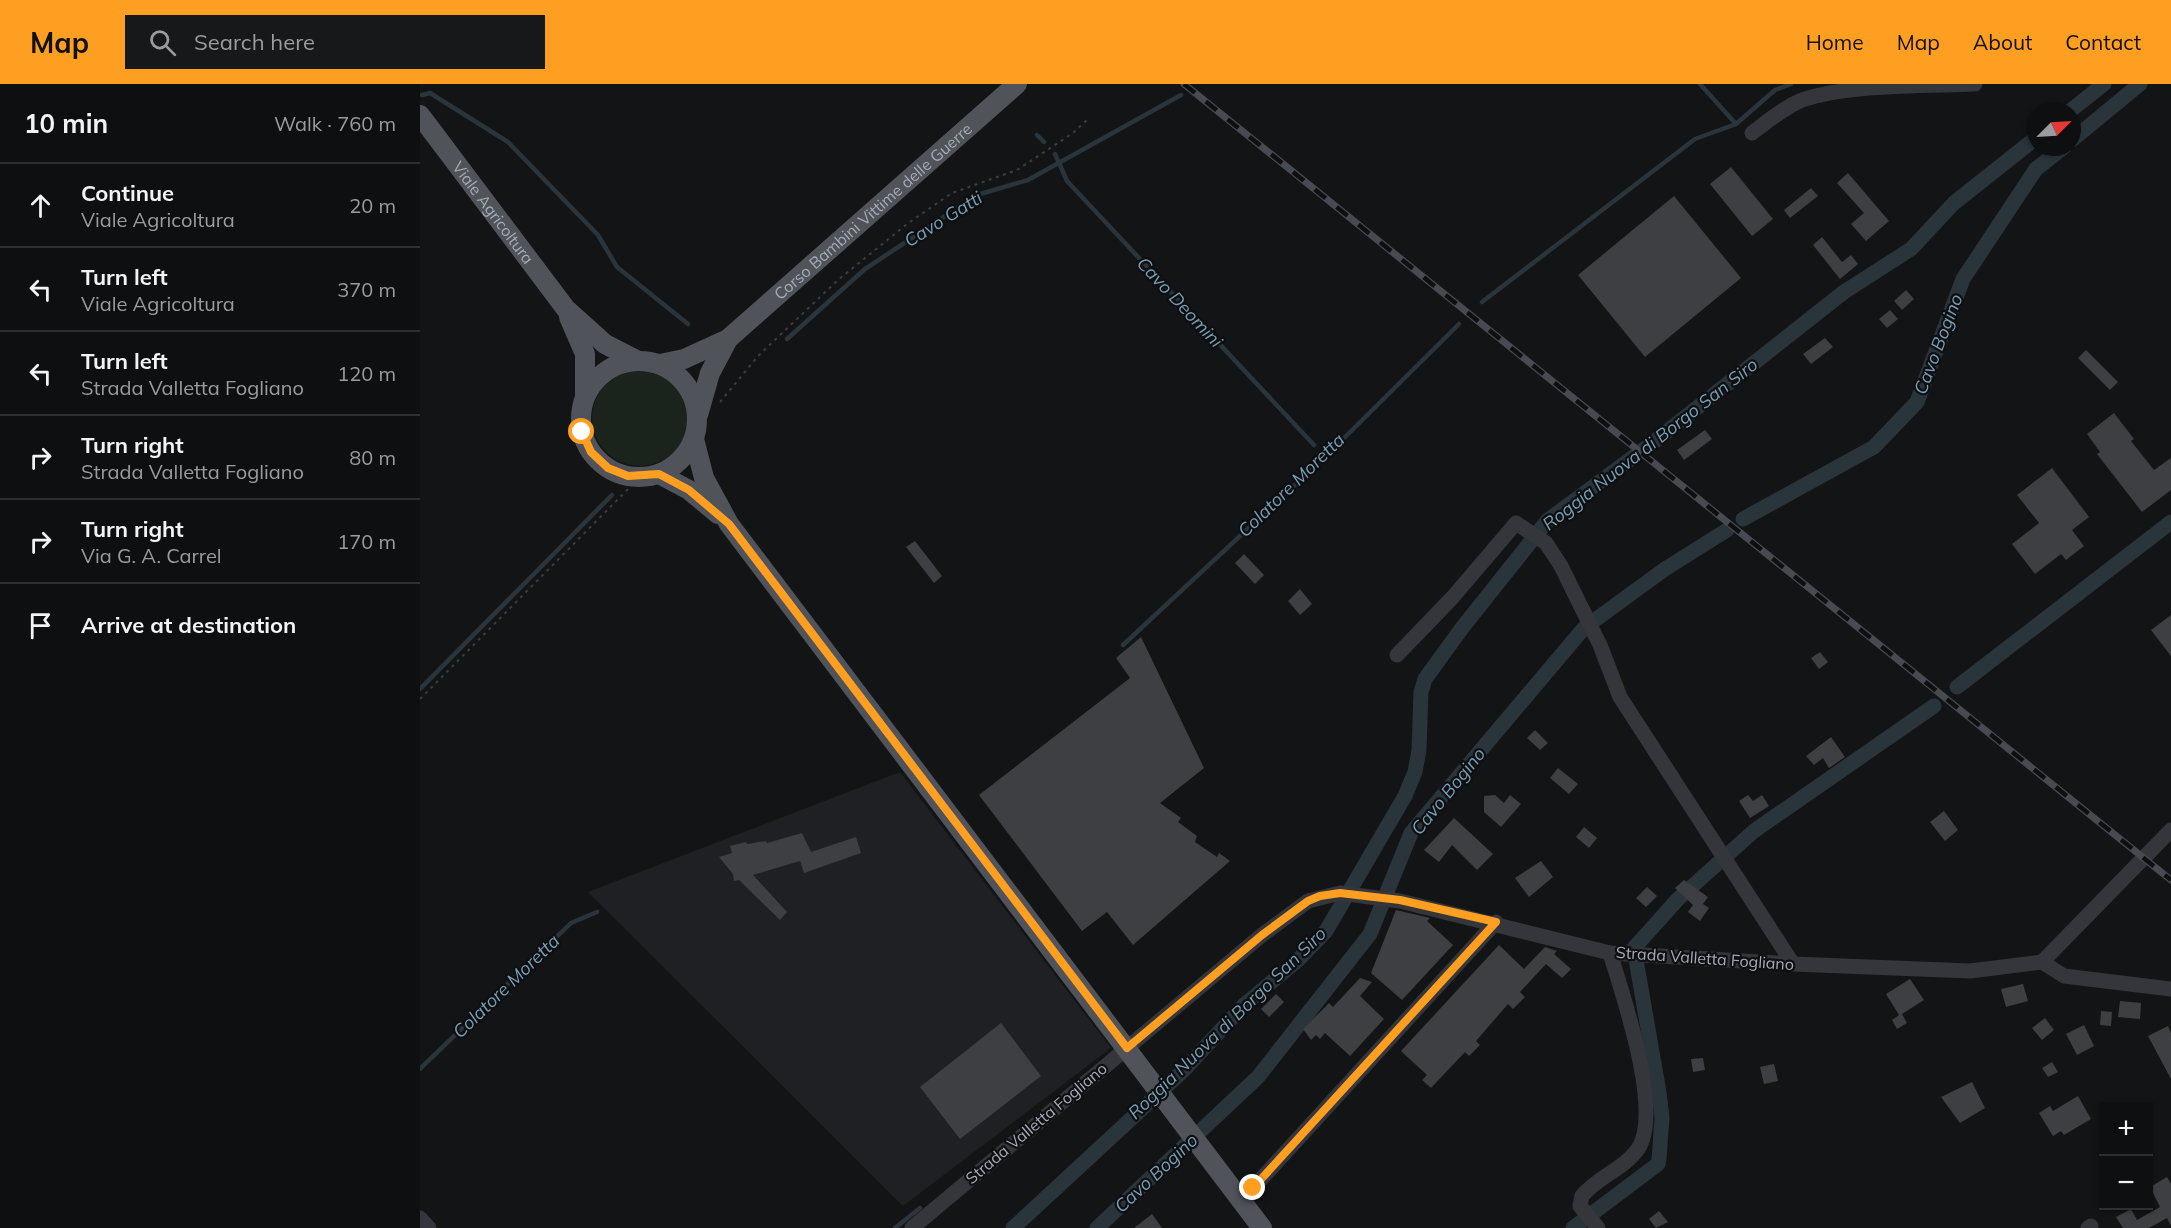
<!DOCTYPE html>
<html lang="en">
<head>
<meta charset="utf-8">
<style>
  :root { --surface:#0e0f10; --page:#171819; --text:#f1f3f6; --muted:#9b9c9f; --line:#2e2f30; --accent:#ff9f22 }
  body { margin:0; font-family:Mulish,sans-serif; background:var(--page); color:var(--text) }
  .controls { position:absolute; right:18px; bottom:18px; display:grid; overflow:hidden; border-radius:0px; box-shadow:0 2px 4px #0004 }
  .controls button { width:54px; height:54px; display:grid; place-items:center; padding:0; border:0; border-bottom:2px solid var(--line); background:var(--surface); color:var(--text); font:30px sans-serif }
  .compass { position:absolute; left:1607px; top:18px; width:54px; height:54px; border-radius:50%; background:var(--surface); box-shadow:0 2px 4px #0004; rotate:66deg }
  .stop { position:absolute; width:18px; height:18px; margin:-14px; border:4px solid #ff9f22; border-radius:50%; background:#fff }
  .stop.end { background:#ff9f22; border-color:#fff; box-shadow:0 2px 6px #0008 }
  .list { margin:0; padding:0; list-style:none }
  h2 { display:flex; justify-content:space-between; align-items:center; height:78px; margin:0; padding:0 24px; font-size:26px }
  h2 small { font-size:20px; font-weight:400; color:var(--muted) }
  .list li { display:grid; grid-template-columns:39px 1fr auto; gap:18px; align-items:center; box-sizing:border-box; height:84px; padding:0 24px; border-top:2px solid var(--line) }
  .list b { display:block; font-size:22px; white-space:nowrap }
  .list p { margin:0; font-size:20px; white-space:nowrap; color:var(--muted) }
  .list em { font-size:20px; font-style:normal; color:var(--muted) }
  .icon { flex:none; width:33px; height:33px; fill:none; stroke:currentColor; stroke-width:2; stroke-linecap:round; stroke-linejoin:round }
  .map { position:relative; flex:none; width:1751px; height:1144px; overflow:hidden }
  header { display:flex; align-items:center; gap:36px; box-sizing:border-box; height:84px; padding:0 30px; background:var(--accent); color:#111 }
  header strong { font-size:28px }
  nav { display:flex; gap:33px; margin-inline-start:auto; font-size:21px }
  .search { width:420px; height:54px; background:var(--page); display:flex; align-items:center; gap:15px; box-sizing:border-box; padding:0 21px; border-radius:0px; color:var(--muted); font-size:22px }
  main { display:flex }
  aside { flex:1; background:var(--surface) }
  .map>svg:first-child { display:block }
  .built { fill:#1f2023 }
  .green { fill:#1b241c }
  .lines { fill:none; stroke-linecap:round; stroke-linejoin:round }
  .stream { stroke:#29343b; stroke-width:4.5 }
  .canal { stroke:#29343b; stroke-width:15 }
  .building { fill:#3d3f43 }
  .path { stroke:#3a3d42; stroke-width:2; stroke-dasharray:3 4.5; stroke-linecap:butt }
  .minor { stroke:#34363b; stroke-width:15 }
  .major { stroke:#50535a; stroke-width:20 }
  .rail-casing { stroke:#474a50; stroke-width:7 }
  .rail { stroke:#0f0f11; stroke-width:4.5; stroke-dasharray:14; stroke-linecap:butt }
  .route { stroke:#ff9f22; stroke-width:8 }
  .labels { text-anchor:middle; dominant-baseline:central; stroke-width:4.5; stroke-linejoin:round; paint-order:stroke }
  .street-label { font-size:16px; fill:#a4acb7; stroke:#0f0f11 }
  .water-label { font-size:18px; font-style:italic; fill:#779fb6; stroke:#0f0f11 }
</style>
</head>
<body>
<header>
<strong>Map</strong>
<div class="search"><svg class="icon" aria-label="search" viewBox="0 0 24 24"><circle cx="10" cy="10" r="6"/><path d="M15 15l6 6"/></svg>Search here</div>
<nav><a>Home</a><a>Map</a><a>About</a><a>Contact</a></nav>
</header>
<main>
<aside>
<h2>10 min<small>Walk · 760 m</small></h2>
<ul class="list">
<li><svg class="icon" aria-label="ahead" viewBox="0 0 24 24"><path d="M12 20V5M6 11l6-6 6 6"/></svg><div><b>Continue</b><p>Viale Agricoltura</p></div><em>20 m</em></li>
<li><svg class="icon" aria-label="left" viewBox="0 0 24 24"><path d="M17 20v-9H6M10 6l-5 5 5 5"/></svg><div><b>Turn left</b><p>Viale Agricoltura</p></div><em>370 m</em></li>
<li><svg class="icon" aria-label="left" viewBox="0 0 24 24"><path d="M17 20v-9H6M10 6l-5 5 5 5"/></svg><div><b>Turn left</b><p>Strada Valletta Fogliano</p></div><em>120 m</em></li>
<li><svg class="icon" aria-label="right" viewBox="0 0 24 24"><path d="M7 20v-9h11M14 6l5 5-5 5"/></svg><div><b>Turn right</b><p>Strada Valletta Fogliano</p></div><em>80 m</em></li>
<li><svg class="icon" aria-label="right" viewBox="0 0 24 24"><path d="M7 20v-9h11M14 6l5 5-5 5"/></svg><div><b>Turn right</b><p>Via G. A. Carrel</p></div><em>170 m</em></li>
<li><svg class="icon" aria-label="arrive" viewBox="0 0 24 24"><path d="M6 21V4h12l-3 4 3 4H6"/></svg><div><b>Arrive at destination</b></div></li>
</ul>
</aside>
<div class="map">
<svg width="1751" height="1144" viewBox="0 0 1751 1144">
  <rect width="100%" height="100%" fill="#131416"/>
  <path class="built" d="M480,688L691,964L483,1122L168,808Z"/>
  <path class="green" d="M172 334a48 48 0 1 1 96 0a48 48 0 1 1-96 0Z"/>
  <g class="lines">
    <path class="stream" d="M1280,0L1316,40
      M2,11L10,9L88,58L178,151L197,183L268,240
      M617,51L624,58
      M635,70L647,97L894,361
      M1062,218L1275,55L1316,40L1355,6L1371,0
      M367,255L445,185L557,111L608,96L761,11
      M703,561L907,371L1039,240
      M0,605L192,411
      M0,985L151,839L177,828
      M475,1144L500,1124"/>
    <path class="canal" d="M1650,27L1684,0
      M1652,56L1720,0
      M1323,435L1454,363L1497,318L1543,195L1616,85L1644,63
      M1537,603L1751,438
      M593,1144L764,986L824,921L878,876L906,847L985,712L995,688L999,666L1001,608L1005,595L1042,544L1128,436L1235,357L1424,208L1491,165L1534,119L1616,54
      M677,1144L838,993L950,850L991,749L1164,544L1245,485L1307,446
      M1153,1144L1238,1080L1239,1075L1242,1034L1239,1008L1214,864L1258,815L1334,747L1514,622"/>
  </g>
  <path class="building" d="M1311,83L1353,135L1332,152L1290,100Z
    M1428,89L1469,137L1446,157L1431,140L1444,129L1417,99Z
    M1391,104L1398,112L1370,134L1364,126Z
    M1254,112L1321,194L1225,273L1158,191Z
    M1402,153L1422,178L1431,171L1438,180L1420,195L1393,161Z
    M1486,206L1494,215L1482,226L1474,217Z
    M1470,226L1478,235L1467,244L1459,235Z
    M1405,254L1413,263L1391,280L1383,270Z
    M1666,266L1698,298L1690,306L1658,274Z
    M1694,329L1714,355L1711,357L1734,386L1751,374V406L1722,428L1677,370L1680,368L1667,350Z
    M1285,346L1292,355L1264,376L1257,366Z
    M1632,384L1669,433L1652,446L1664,462L1646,476L1641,470L1615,490L1592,460L1619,439L1597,411Z
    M495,457L522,492L514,499L486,463Z
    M824,470L844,491L835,500L815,479Z
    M880,505L892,520L880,531L868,517Z
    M1751,531V572L1731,546Z
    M721,553L784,684L740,719L761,734L758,738L777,752L775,758L797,773L799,769L810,777L713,861L687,828L662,847L559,711L710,594L696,574Z
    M1400,568L1408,578L1399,585L1391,574Z
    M1115,646L1128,659L1120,666L1107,654Z
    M1411,653L1425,673L1409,684L1403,674L1394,681L1386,672Z
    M1138,684L1158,700L1149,710L1130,694Z
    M1075,711L1084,719L1090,711L1101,720L1081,743L1064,728V712Z
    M1328,711L1333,717L1342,711L1349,722L1330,734L1319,717Z
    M1524,727L1538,746L1525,757L1510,738Z
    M1034,734L1073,770L1057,786L1032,761L1019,778L1004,766Z
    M1164,743L1177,754L1169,764L1156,753Z
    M382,749L391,768L436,753L441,769L384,789L380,777L333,791L367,828L360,836L319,796L314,797L313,790L299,773L312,769L310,762L326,758L327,760L346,757L347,759Z
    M1121,777L1133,793L1109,813L1095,794Z
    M1264,796L1288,813L1283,820L1289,824L1280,837L1268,828L1273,821L1255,804Z
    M1227,803L1237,812L1226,823L1216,814Z
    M976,826L1010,834L1007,837L1033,861L982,916L951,889Z
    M1079,861L1104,885L1125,863L1137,867L1134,870L1151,885L1142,894L1126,880L1100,908L1105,913L1093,925L1088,920L1056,957L1060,961L1049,972L1045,968L1011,1004L1002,996L1007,991L981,967Z
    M940,894L952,898L940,912L964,935L930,972L905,949L900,955L896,951L891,956L883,945L909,919L913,923Z
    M1490,895L1504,916L1482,930L1487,939L1477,945L1472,936L1479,931L1466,910Z
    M1603,900L1608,917L1586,923L1581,905Z
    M856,910L864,918L849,933L841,925Z
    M1700,917L1721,919L1720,935L1698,933Z
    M1681,927L1692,928L1691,942L1680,941Z
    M1625,934L1634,946L1622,956L1612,944Z
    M581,939L621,992L540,1055L500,1003Z
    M1664,941L1674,962L1657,971L1646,950Z
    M1748,942L1751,949V995L1728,952Z
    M1283,974L1285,986L1273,988L1271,975Z
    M1632,978L1638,988L1628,993L1622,984Z
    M1354,980L1358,997L1344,1000L1340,983Z
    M1552,998L1565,1024L1540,1039L1521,1013Z
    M1658,1012L1671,1035L1644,1051L1641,1047L1633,1052L1619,1029L1630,1022L1633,1027Z
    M1747,1093L1751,1100V1142L1747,1134L1729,1144H1703L1696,1133L1711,1125L1717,1136L1740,1123L1730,1103Z
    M1239,1127L1248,1138L1236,1144L1229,1135Z
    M732,1130L742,1144H714Z"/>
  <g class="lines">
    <path class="path" d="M300,318L338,272L418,196L487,140L532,109L597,86L653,49L669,34
      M0,615L220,393"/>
    <path class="minor" d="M1332,49C1348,37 1363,24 1382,16C1429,0 1504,2 1555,0
      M977,571L1032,514L1096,439L1126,459L1141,482L1180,561L1200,613L1373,880
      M1622,878L1644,892L1751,905
      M818,1113L833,1104L1076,838
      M0,1134L9,1144
      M492,1144L842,851L888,817L920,809L980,817L1190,869L1373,880L1550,887L1622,878L1751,746
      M1178,1144L1160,1122L1162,1112C1177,1093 1204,1085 1218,1065C1243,1027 1203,912 1190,869
      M1668,1144L1671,1142"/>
    <g class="major">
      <path id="s1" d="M0,31L146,225L185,260L218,277"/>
      <path d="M149,233L165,270V311"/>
      <circle cx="219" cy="335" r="58"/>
      <path id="s2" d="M240,280L264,275L308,255L597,0"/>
      <path d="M278,331L290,289L308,255"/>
      <path d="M274,355L284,394L309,440L842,1144"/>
      <path d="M239,390L269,406L298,430"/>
    </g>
    <g class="rail-casing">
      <path id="rail" d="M764,0L1751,796"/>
    </g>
    <use href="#rail" class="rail"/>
  </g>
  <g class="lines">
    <path class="route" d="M162,348L171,368L188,384L208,392L239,390L269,406L309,440L707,964L842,851L888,817L900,812L920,809L980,816L1076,838L833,1104"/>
  </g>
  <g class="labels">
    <g class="street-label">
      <text stroke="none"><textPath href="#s1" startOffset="122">Viale Agricoltura</textPath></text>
      <text stroke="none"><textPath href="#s2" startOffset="266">Corso Bambini Vittime delle Guerre</textPath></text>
      <text transform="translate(1285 874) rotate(4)">Strada Valletta Fogliano</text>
      <text transform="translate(616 1039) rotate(-40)">Strada Valletta Fogliano</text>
    </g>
    <g class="water-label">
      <text transform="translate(523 135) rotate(-32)">Cavo Gatti</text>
      <text transform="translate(760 218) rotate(47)">Cavo Deomini</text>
      <text transform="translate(1518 260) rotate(-69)">Cavo Bogino</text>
      <text transform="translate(1230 360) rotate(-38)">Roggia Nuova di Borgo San Siro</text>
      <text transform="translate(871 401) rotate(-44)">Colatore Moretta</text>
      <text transform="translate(1028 707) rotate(-51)">Cavo Bogino</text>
      <text transform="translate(86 902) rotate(-44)">Colatore Moretta</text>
      <text transform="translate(807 939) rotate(-44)">Roggia Nuova di Borgo San Siro</text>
      <text transform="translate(736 1089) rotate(-43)">Cavo Bogino</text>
    </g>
  </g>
</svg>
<div class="controls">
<button>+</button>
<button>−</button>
</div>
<svg class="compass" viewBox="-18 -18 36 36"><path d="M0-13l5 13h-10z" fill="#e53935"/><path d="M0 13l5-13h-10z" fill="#9b9c9f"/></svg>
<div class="stop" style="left:162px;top:348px"></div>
<div class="stop end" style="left:833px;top:1104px"></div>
</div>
</main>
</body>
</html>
